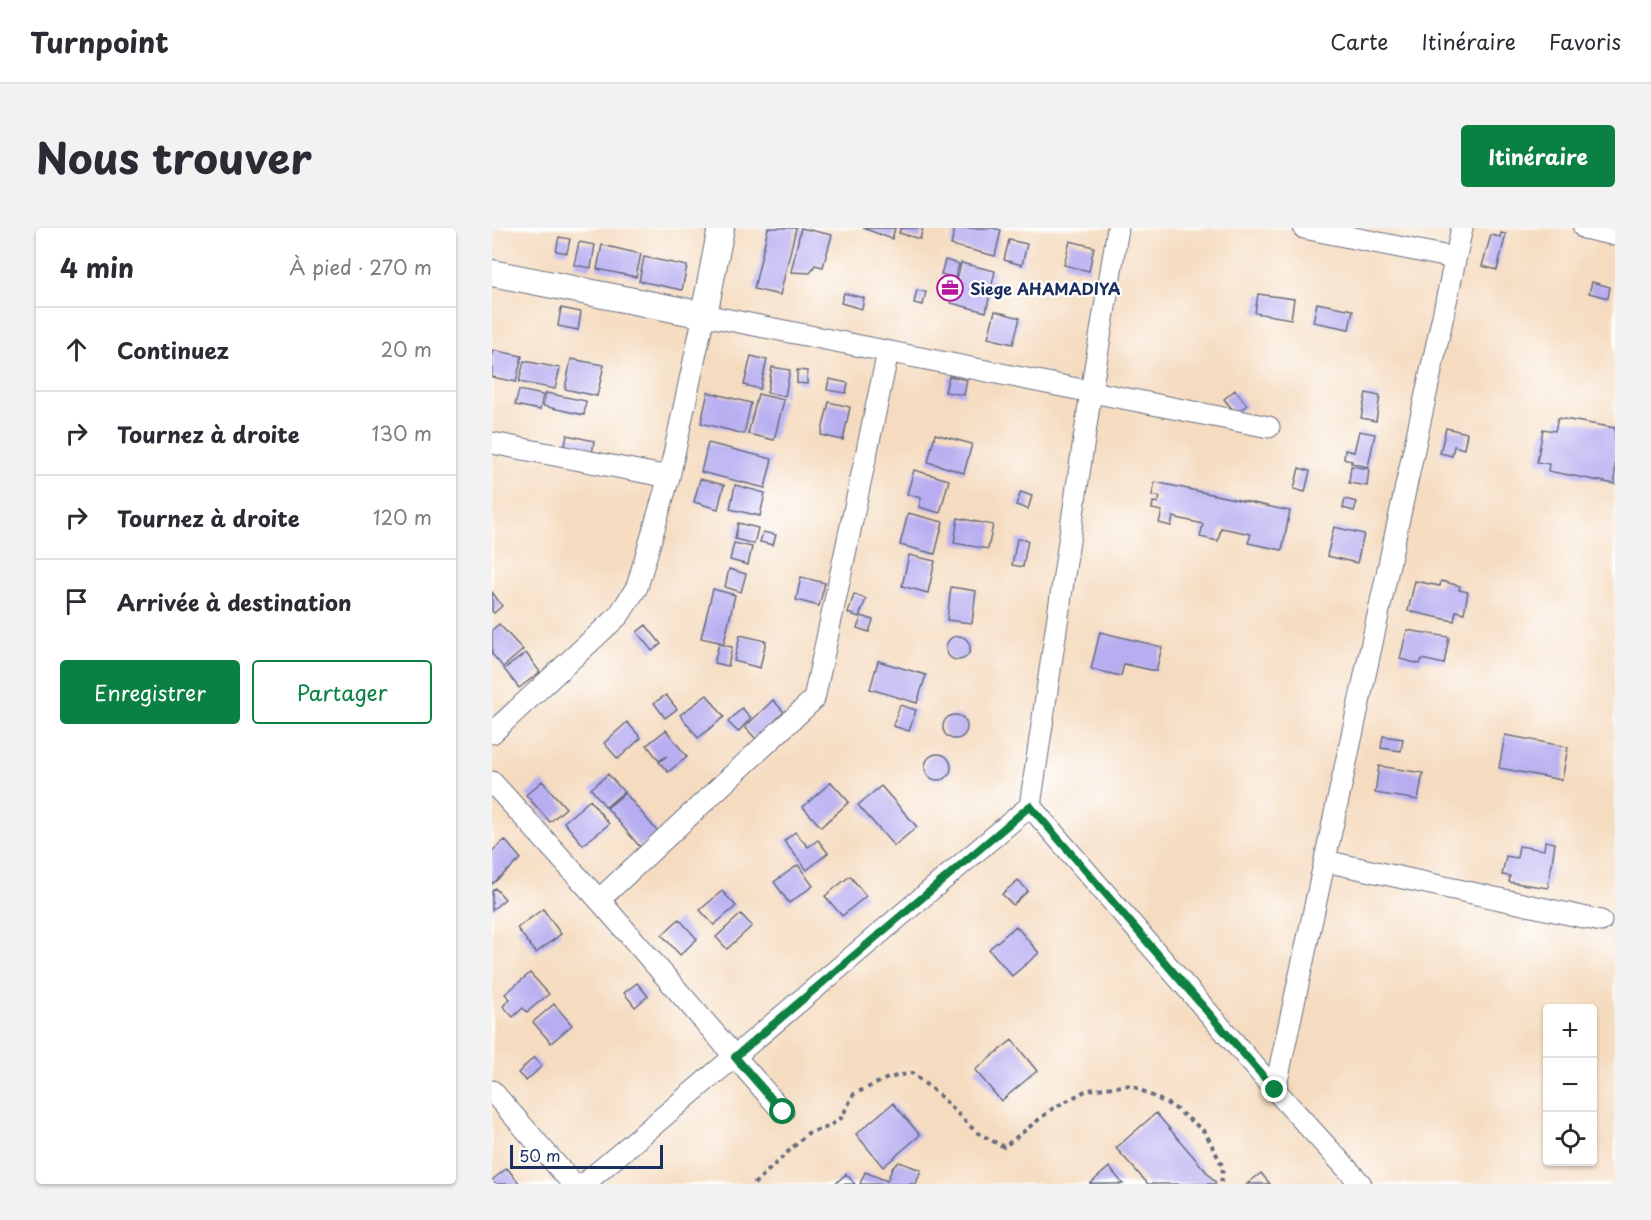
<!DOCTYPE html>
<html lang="fr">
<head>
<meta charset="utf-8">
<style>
  :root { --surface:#fff; --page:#f2f2f3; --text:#2b2b33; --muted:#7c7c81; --line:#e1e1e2; --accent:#0b8043 }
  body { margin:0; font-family:"Playpen Sans",sans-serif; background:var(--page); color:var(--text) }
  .controls { position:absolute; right:18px; bottom:18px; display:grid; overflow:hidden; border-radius:6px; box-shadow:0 2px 4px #0004 }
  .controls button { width:54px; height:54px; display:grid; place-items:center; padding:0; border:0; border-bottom:2px solid var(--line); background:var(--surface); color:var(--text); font:30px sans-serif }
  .scale { position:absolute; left:18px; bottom:15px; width:153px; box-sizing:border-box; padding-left:6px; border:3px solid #1b2f5e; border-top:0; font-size:16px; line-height:21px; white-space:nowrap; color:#1b2f5e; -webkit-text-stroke:4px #fff; paint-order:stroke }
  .stop { position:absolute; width:18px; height:18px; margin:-14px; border:4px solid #0b8043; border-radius:50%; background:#fff }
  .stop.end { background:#0b8043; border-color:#fff; box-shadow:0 2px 6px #0008 }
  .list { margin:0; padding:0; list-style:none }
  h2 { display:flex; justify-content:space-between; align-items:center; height:78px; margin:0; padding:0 24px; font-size:26px }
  h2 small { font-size:20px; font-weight:400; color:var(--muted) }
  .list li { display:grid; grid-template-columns:39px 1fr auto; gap:18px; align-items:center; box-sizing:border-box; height:84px; padding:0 24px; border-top:2px solid var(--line) }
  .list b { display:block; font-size:22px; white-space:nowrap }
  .list em { font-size:20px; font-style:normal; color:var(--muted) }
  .actions { display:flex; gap:12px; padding:18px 24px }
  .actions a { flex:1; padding:14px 0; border:2px solid var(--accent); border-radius:6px; text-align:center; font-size:21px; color:var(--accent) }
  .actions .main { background:var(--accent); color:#fff }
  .icon { flex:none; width:33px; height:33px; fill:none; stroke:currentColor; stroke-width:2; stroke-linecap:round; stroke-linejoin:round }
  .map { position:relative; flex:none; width:1123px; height:956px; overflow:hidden; border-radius:6px }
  header { display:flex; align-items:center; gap:36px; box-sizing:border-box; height:84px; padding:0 30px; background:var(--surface); border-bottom:2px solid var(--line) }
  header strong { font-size:28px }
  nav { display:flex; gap:33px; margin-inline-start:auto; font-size:21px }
  .intro { display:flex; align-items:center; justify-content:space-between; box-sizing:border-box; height:144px; padding:0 36px }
  h1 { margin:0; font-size:42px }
  .button { padding:15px 27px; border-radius:6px; background:var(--accent); color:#fff; font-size:21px; font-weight:700 }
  main { display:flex; gap:36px; padding:0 36px }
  aside { flex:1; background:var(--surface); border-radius:6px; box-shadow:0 2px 4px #0004 }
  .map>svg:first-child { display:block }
  .building { fill:#b7adf0 }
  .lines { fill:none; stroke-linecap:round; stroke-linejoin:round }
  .minor-casing { stroke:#676c80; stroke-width:23 }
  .tertiary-casing { stroke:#676c80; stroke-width:28 }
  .path { stroke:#676c80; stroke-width:4; stroke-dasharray:4.5 4.5; stroke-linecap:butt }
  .minor { stroke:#fff; stroke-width:21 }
  .tertiary { stroke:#fff; stroke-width:26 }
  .route { stroke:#0b8043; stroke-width:8 }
  .labels { text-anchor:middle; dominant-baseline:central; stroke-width:4.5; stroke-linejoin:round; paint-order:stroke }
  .poi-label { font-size:16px; font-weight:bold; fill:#1b2f5e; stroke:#fff; text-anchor:start }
</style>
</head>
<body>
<header>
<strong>Turnpoint</strong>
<nav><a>Carte</a><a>Itinéraire</a><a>Favoris</a></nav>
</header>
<div class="intro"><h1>Nous trouver</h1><a class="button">Itinéraire</a></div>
<main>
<aside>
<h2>4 min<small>À pied · 270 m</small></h2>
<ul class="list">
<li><svg class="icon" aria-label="ahead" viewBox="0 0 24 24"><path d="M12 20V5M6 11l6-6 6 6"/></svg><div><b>Continuez</b></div><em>20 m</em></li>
<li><svg class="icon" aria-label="right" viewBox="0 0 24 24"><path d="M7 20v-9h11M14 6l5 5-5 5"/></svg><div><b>Tournez à droite</b></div><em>130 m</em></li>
<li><svg class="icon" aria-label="right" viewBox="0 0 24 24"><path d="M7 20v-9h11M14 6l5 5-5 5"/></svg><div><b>Tournez à droite</b></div><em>120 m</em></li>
<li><svg class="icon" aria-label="arrive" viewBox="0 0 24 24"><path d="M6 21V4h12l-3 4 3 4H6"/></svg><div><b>Arrivée à destination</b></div></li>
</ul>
<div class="actions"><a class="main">Enregistrer</a><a>Partager</a></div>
</aside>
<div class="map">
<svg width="1123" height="956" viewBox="0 0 1123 956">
  <rect width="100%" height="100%" fill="#fff"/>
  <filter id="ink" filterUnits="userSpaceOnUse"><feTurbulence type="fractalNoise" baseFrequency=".0167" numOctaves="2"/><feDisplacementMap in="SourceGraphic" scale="12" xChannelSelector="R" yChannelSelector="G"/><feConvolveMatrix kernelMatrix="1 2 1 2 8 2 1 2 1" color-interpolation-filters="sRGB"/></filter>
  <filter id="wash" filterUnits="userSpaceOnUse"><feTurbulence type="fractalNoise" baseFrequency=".008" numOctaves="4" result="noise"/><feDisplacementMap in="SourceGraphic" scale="24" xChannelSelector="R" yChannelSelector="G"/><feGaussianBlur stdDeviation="1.35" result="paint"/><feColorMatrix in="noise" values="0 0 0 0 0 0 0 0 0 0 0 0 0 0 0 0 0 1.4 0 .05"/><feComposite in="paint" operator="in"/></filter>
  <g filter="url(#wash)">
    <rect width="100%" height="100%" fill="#f5dcc0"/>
    <g id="blocks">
      <path class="building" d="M276,0H304L288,67L262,61Z
        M309,0L340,7L331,39L323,37L318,45L299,44Z
        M371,0H403L400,11Z
        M409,0H431L428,11L407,5Z
        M463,0H501L509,2L503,28L459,17Z
        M1009,5L1014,6L1005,42L990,38L999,7L1008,9Z
        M67,9L78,11L75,25L64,23Z
        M517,12L535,16L530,37L512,32Z
        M578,13L602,19L597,43L572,37Z
        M87,14L103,17L99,40L82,37Z
        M110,17L149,26L144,49L105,41Z
        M152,29L195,38L190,62L147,53Z
        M453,32L467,36L463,50L449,46Z
        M469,35L503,43L494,84L459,75Z
        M1100,54L1118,59L1116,70L1097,65Z
        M425,62L434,64L431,77L422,75Z
        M352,65L372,70L370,81L349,75Z
        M766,66L802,71L799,91L763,85Z
        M825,75L861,82L857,101L821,94Z
        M69,80L89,84L86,102L66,98Z
        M503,83L528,90L521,116L496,110Z
        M0,122L30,128L24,154L0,149Z
        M259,128L275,132L268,161L252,157Z
        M79,131L112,137L105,168L73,161Z
        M32,133L68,140L63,161L27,154Z
        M280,139L298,142L293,168L275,165Z
        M305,142L315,143V156L305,155Z
        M457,148L475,152L472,167L453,164Z
        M337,151L356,155L354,165L335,162Z
        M27,162L51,167L48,182L23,177Z
        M743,162L755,177L744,186L732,171Z
        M216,164L259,175L252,206L209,195Z
        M54,165L94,173L92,187L51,178Z
        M874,165L888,168L884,193L869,190Z
        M266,166L292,172L282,212L256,206Z
        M337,174L358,179L351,212L329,207Z
        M1066,190L1123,200V256L1056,243L1057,236L1045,234L1051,201L1063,203Z
        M954,200L975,205L972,221L962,218L960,228L948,225Z
        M867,203L883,206L876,239L859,235L860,233L852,231L853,222L862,224Z
        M443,206L480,216L472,245L436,234Z
        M75,207L102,213L99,233L71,227Z
        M216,215L280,231L273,260L209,244Z
        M859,238L877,241L875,258L857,255Z
        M807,240L818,243L813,264L802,261Z
        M422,242L457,252L448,285L427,279L429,270L415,266Z
        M208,251L232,257L226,281L202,274Z
        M663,254L798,283L790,322L756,315L759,306L729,300L726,313L708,309L711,296L681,289L679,298L667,295L670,283L660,281L661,274L666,275L668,269L660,267Z
        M243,257L273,265L268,288L238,281Z
        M529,264L540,268L536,281L524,277Z
        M853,271L865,274L862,283L851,280Z
        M416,285L451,294L443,326L408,317Z
        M466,290L501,297L496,321L462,315Z
        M246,295L266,300L262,316L243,311Z
        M842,299L872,306L865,335L835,328Z
        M271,304L284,307L281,317L268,314Z
        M525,311L536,312L531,339L520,337Z
        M242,315L260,319L256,337L238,332Z
        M417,327L443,333L436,365L410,358Z
        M237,341L254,346L249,364L233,359Z
        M309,349L333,355L327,378L304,372Z
        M923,353L948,358L949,353L968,358L967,362L976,364L972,385L964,383L962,393L916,383Z
        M459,359L484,363L480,395L455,392Z
        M221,361L243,367L232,415L209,410Z
        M0,364L10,378L2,385L0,383Z
        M362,366L374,371L367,389L356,385Z
        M370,388L381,392L377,404L365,400Z
        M7,396L31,422L11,439L0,426V402Z
        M154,397L169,416L160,423L145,404Z
        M915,402L957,409L952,436L930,431L928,436L908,431Z
        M608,404L670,419L664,443L632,436L629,448L599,441Z
        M248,407L274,413L268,440L242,433Z
        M454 420a12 12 0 1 1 24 0a12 12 0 1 1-24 0Z
        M227,416L240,419L236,438L222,435Z
        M34,425L48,444L27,460L12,441Z
        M386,433L434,447L425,475L378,461Z
        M174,467L185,481L173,490L162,475Z
        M215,467L232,489L206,510L188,487Z
        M281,472L292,484L264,511L253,499Z
        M408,477L424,482L417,503L401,498Z
        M250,480L259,490L246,504L236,494Z
        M451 499a12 12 0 1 1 24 0a12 12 0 1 1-24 0Z
        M135,494L149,510L126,531L112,515Z
        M174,502L195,529L176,544L167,534L175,528L167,533L155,517Z
        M1013,507L1076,519L1070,552L1007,540Z
        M891,508L911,511L909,523L889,520Z
        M433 539a13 13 0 1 1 26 0a13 13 0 1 1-26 0Z
        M887,538L931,545L926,572L883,565Z
        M116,546L132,564L114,579L99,561Z
        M50,553L74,580L58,594L34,567Z
        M339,554L357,574L329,599L311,579Z
        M389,558L425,599L402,618L366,577Z
        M133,565L166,604L148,619L115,580Z
        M98,572L117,596L91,617L72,594Z
        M303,604L316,619L326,612L336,625L315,642L292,613Z
        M13,612L29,631L0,656V623Z
        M1053,613L1063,615L1056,660L1017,654L1018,648L1010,647L1014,628L1025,630L1027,618L1052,622Z
        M306,637L321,658L297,675L282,654Z
        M358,648L374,668L350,688L333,668Z
        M526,652L536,663L521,677L510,666Z
        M3,660L13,671L0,682V663Z
        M230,663L244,678L222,697L208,682Z
        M51,681L69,706L44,725L25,700Z
        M249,686L260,698L235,721L224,709Z
        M187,691L205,711L188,727L170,707Z
        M524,698L547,725L520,748L497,721Z
        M38,745L57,766L35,784L31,780L21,789L11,778L18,771L13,766Z
        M145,755L156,768L143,779L132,765Z
        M62,776L80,797L59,815L41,794Z
        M520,812L545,843L509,873L483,842Z
        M42,829L50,838L34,853L26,845Z
        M401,875L428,907L391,939L364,906Z
        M664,885L724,955L723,956H656L624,920Z
        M407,934L429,942L424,956H368L373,944L395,953L401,939Z
        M617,939L631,956H598Z
        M15,940L28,956H0V952Z
        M769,945L778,956H755Z
        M354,946L363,956H343Z"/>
    </g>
  </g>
  <g filter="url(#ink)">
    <use href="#blocks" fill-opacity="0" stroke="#676c80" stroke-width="1.5"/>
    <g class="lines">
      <g class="minor-casing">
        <path id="minor" d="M812,0L962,30
          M1092,0L1123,7
          M0,215L177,249
          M0,505L127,387L145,359L177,249L212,87L777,199
          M0,554L107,672L291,884
          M538,578L783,862L869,956
          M833,633L1109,693
          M107,672L322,471L396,124
          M783,862L970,0
          M0,863L81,956
          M92,956L538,578L599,164L626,0"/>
      </g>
      <g class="tertiary-casing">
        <path id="tertiary" d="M0,45L212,87L229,0"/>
      </g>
      <path class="path" d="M262,956L316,905L336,899L349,890L362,866L396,850L420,845L447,867L484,904L512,919L560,881L595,862L639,857L680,878L713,904L731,939L729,956"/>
      <use href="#minor" class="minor"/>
      <use href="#tertiary" class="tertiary"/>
    </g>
  </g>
  <g class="lines" filter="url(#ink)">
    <path class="route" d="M291,884L243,829L538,578L783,862"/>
  </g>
  <defs>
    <g id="office-ring" transform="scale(1.35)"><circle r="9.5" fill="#fff" stroke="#b5179e" stroke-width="1.5"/><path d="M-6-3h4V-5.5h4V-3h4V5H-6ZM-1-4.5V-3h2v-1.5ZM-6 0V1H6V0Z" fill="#b5179e"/></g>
  </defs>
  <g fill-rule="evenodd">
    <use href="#office-ring" x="458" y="60"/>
  </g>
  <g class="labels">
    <g class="poi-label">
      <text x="478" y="60">Siege AHAMADIYA</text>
    </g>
  </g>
</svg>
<div class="controls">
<button>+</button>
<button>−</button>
<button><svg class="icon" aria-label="locate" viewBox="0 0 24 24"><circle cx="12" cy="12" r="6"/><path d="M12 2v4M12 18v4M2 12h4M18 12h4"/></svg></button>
</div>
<div class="scale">50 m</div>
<div class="stop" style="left:291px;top:884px"></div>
<div class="stop end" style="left:783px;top:862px"></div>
</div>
</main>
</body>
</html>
